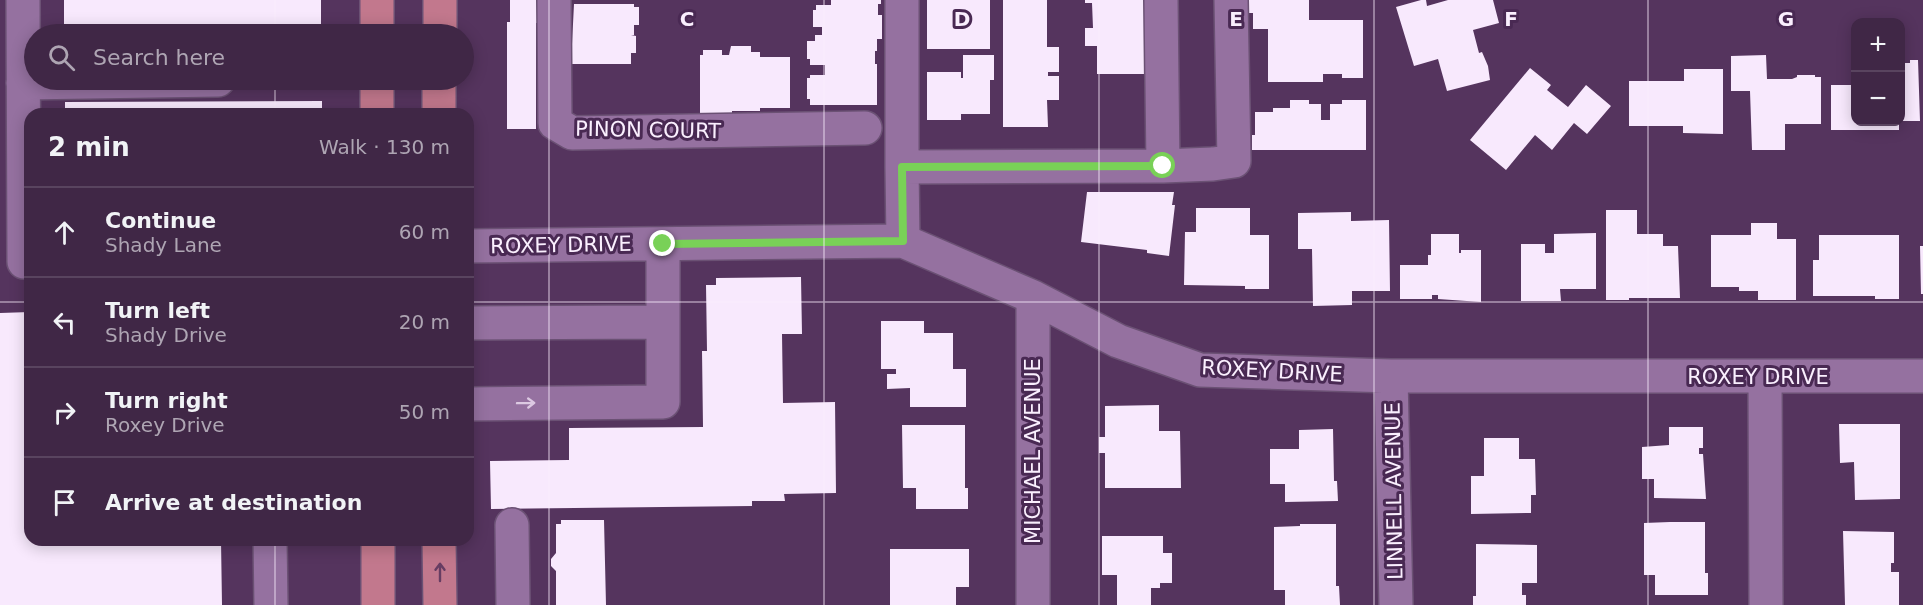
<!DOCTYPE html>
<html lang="en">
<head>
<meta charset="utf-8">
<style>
  :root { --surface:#402746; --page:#472f4d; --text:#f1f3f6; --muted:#aea5b3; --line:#59445f }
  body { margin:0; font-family:"DejaVu Sans",sans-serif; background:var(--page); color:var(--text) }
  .controls { position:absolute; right:18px; top:18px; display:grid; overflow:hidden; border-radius:12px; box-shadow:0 3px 15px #0003 }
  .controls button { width:54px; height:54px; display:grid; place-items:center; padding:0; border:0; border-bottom:2px solid var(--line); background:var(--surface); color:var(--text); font:30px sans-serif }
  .stop { position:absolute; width:18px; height:18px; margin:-14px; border:4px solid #79d157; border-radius:50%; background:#fff }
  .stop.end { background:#79d157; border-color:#fff; box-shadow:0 2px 6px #0008 }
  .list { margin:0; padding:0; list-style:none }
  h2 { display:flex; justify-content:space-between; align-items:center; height:78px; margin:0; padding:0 24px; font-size:26px }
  h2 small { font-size:20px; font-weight:400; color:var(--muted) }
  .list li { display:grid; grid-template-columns:39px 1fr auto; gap:18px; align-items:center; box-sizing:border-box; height:90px; padding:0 24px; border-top:2px solid var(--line) }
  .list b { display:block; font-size:22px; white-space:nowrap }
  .list p { margin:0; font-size:20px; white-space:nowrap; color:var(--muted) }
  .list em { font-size:20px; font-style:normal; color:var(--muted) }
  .icon { flex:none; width:33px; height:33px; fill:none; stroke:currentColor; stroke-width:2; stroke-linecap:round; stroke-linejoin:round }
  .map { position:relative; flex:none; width:1923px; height:605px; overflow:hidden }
  .search { position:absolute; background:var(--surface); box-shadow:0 3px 15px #0003; left:24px; top:24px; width:450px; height:66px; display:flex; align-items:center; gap:15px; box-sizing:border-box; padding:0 21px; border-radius:33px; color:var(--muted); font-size:22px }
  .panel { position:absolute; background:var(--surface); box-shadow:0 3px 15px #0003; left:24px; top:108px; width:450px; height:438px; border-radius:18px }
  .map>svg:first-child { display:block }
  .building { fill:#f8e9fd }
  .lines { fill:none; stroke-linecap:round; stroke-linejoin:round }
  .minor-casing { stroke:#6b5174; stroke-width:36 }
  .major-casing { stroke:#6b5174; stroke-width:36 }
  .minor { stroke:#9571a0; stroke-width:33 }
  .major { stroke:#c2788d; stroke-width:33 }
  .oneway { stroke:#dcc9e2 }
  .oneway2 { stroke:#673d62 }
  .route { stroke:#79d157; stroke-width:8 }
  .grid { fill:none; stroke:#faeffe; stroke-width:1.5; stroke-opacity:0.55 }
  .labels { text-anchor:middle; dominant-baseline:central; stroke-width:6; stroke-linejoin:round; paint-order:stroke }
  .street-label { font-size:21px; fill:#faeffe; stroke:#492953 }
  .grid-label { font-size:20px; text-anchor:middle; font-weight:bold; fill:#faeffe; stroke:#492953; stroke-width:6; stroke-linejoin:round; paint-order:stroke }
</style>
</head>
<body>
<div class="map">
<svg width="1923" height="605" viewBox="0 0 1923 605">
  <rect width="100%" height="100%" fill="#55345e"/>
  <path class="building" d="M64,0H321V34H64Z
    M510,0H538V23H536V129H507V22H510Z
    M831,0H881V4H878V15H882V39H877V51H875V64H877V105H810V99H807V78H810V75H825V65H810V59H807V41H815V35H822V27H813V10H816V5H831Z
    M927,0H990V49H927Z
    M1003,0H1047V47H1059V72H1048V76H1059V100H1047L1048,127H1003Z
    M1085,0H1148V74H1097V46H1085V28H1093L1092,3H1085Z
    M1249,0H1309V20H1363V78H1342V74H1323V82H1268V29H1253V13H1249Z
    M1421,0H1426L1427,6L1448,0H1493L1499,23L1473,30L1479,53L1482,52L1488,66L1490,80L1447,91L1438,59L1414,66L1396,7Z
    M574,4H634V7H639V25H634V35H631L636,36V53H631V64H571Z
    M731,46H751V52H760V57H790V108H760V111H732V114H700V55H703V50H722V55H729Z
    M963,55H994V80H990V114H961V120H927V72H961V78H963Z
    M1766,55L1767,79H1792L1797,77V75H1815V77H1821V124H1785V150H1752L1750,91H1731V56Z
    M1910,60H1918L1920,121H1900V63H1910Z
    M1530,68L1551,85L1547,90L1568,107L1586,85L1611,106L1587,134L1574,123L1552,150L1535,135L1506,170L1470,140Z
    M1684,69H1723V134L1683,133V126H1629V81H1684Z
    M1831,85H1856V122H1899V130H1831Z
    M1290,100H1309V104H1321V120H1330V104H1342V100H1366V150H1252V135H1255V112H1273V108H1290Z
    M322,101V114H65V102Z
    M1087,192H1174L1172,205H1175L1169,256L1147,253V250L1081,242Z
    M1196,208H1250V235H1269V289H1245V286L1184,285L1185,232H1196Z
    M1606,210H1637V234H1663V246H1678L1680,298H1629V300H1606Z
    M1351,212V221L1389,220L1390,291H1352V305L1313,306L1312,249H1298V213Z
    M1751,223H1777V239H1796V300H1758V291H1739V287H1711V235H1751Z
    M1596,233V289H1560L1561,301H1521V244H1545V253H1554V234Z
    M1431,234H1459V253H1461V250H1481V302L1438,299V295H1432V299H1400V265H1428V255H1431Z
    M1819,235H1899V299H1875V296H1813V260H1819Z
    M1920,246H1923V294H1921Z
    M801,277L802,334H782L783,403L835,402L836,493L784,494L785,501H752V506L491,509L490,461L569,460V428L703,427L702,351H707L706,285H716V278Z
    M30,312V540H221L222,605H0V313Z
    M881,321H924V333H953V369H966V407H910V388L887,389V374H896V369H881Z
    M1159,405V431H1180L1181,488H1105V453H1099V437H1105V406Z
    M1839,424H1900V499L1855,500L1854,462L1840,463Z
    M902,425H965V488H968V509H916V488H903Z
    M1669,427H1703V448H1699V454H1703L1706,499L1654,498V479H1642V447L1669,445Z
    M1333,429L1334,481H1337L1338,501L1285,502V484H1270V449H1299V430Z
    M1484,438H1519V459H1535L1536,495H1531V513L1471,514V476H1484Z
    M561,520H604L606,605H556V571L551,566V559L556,553V524H561Z
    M1670,522H1705V573H1708V595H1655V575H1644V523Z
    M1300,524H1336V586H1339L1340,605H1285V590H1274V527L1300,526Z
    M1843,531L1894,532V563H1891V572H1899V605H1845Z
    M1102,536H1163V553H1172V583H1160V588H1151V605H1117V575H1102Z
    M1476,544L1537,545V583H1522V595H1526V605H1473V596H1476Z
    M890,549H969V587H956V605H890Z"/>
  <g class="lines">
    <g class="minor-casing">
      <path id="minor" d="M23,0L24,262
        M554,0L555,123L572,133L865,128
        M902,0V167L1163,166L1213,164L1234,161L1231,0
        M1161,0L1163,166
        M23,83L218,80
        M902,167L903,241
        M468,246L903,241L1033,297L1118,341L1200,370L1391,376H1923
        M1033,297V605
        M468,323L663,322
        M1391,376L1396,605
        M1765,377L1766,605
        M468,404L663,402V244
        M512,525L513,605
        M270,540L271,605"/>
    </g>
    <g class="major-casing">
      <path id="major" d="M377,0V34
        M440,34V0
        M377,80V114
        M439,114V80
        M378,540V605
        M439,540L440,605"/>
    </g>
    <use href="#minor" class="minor"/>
    <use href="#major" class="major"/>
  </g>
  <defs><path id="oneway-shaft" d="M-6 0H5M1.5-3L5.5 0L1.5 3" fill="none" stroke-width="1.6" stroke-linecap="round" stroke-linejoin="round" transform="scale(1.5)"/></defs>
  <use class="oneway" href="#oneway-shaft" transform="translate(526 403) rotate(-1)"/>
  <use class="oneway2" href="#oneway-shaft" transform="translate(440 572) rotate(-90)"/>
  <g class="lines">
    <path class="route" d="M663,244L903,241L902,167L1163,166"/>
  </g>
  <path class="grid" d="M275,0V34M549,0V605M824,0V605M1099,0V605M1374,0V605M1648,0V605M275,80V114M0,302H30M468,302H1923M275,540V605"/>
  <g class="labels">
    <g class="street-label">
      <text transform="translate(648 130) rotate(1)">PINON COURT</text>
      <text transform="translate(561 245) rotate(-1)">ROXEY DRIVE</text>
      <text transform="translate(1272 371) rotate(3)">ROXEY DRIVE</text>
      <text x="1758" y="377">ROXEY DRIVE</text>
      <text transform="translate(1033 451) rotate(-90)">MICHAEL AVENUE</text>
      <text transform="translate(1394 491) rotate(-91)">LINNELL AVENUE</text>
    </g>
  </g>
  <g class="grid-label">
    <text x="687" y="26">C</text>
    <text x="962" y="26">D</text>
    <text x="1236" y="26">E</text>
    <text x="1511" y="26">F</text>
    <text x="1786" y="26">G</text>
  </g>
</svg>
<div class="controls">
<button>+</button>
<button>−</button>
</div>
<div class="stop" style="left:1163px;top:166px"></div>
<div class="stop end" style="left:663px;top:244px"></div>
<div class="search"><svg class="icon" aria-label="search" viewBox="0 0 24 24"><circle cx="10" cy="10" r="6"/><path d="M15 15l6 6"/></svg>Search here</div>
<section class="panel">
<h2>2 min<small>Walk · 130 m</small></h2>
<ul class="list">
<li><svg class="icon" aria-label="ahead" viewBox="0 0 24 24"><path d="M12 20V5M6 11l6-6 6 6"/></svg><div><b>Continue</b><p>Shady Lane</p></div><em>60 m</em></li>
<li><svg class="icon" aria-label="left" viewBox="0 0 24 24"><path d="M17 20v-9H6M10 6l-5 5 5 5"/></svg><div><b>Turn left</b><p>Shady Drive</p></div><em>20 m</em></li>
<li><svg class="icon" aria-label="right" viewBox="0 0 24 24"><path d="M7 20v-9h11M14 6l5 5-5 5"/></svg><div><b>Turn right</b><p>Roxey Drive</p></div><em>50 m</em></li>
<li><svg class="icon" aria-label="arrive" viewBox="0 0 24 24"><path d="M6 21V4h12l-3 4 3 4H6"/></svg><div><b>Arrive at destination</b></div></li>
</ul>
</section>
</div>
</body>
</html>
